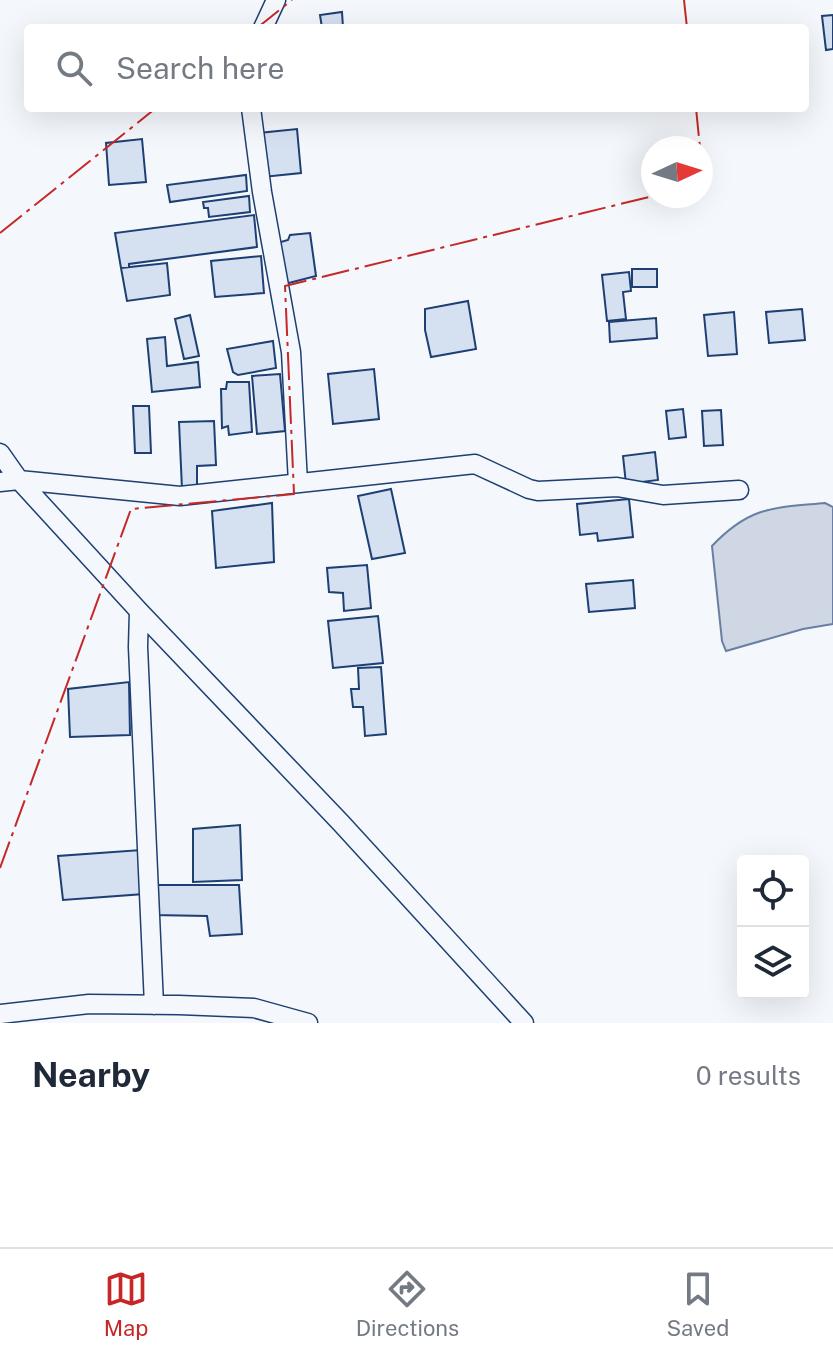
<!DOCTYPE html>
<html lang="en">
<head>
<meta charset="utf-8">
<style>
  :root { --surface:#fff; --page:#f2f2f3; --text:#1f2937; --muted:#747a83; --line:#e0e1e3; --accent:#c62828 }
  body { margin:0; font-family:"Public Sans",sans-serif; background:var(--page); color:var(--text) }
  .controls { position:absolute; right:24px; bottom:24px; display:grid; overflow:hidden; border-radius:8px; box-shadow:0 8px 32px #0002 }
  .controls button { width:72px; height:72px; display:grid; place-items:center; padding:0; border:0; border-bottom:2px solid var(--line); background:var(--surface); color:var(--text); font:40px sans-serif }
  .compass { position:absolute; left:641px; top:136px; width:72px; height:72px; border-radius:50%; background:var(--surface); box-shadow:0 8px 32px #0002; rotate:86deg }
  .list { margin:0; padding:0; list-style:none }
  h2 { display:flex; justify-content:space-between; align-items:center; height:104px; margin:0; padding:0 32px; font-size:34px }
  h2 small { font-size:26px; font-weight:400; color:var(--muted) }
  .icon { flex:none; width:44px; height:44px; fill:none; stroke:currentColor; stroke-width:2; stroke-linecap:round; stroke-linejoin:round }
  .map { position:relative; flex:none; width:833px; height:1023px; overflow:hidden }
  .search { position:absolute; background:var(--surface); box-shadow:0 8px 32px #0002; left:24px; right:24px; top:24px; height:88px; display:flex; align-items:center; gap:20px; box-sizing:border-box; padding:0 28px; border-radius:8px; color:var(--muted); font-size:30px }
  .sheet { height:224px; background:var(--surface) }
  nav { display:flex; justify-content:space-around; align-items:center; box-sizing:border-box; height:112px; border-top:2px solid var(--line); background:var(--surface); font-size:22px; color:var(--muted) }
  nav a { display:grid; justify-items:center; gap:4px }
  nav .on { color:var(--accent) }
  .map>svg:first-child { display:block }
  .water { fill:#cfd7e4; stroke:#687fa3; stroke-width:2 }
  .building { fill:#d5e0f0; stroke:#1d3f73; stroke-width:2 }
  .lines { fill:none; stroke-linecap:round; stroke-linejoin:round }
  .minor-casing { stroke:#1d3f73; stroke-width:21 }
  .minor { stroke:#f4f7fb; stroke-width:18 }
  .power { stroke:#c62828; stroke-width:2; stroke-dasharray:28 6 4 6; stroke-linecap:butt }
</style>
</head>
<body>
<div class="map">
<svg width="833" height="1023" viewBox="0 0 833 1023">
  <rect width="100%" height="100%" fill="#f4f7fb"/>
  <path class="water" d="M825,503L833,507V624L803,629L726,651L722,641L712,546C750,506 773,508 825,503Z"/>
  <path class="building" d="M342,12L343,28H322L320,15Z
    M833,15V49L826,50L822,16Z
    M297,129L301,173L263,177L259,133Z
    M142,139L146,182L109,185L106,143Z
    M246,175L247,191L170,202L167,185Z
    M249,196L250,212L209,217L208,208H204L203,202Z
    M254,215L257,247L129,264V268H121L115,233Z
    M310,233L316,276L281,285L274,244L288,240L290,235Z
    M261,256L264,293L215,297L211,261Z
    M167,263L170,295L127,301L121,268Z
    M632,269H657V287H632Z
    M629,272L631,291L623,292L626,319L607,321L602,275Z
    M468,301L476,349L431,357L425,330V309Z
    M802,309L805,340L769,343L766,312Z
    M734,312L737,354L708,356L704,315Z
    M190,315L199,356L184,359L175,319Z
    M656,318L657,338L610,342L609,322Z
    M165,337L167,366L198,362L200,387L152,392L147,339Z
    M273,341L276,368L238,375L233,372L227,349Z
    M374,369L379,419L333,424L328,374Z
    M280,374L285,431L257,434L252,376Z
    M227,382H249L252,432L229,435L228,426L222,428L221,389H226Z
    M133,406H149L151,453H135Z
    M683,409L686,437L669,439L666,411Z
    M721,410L723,445L704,446L702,411Z
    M214,421L216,465L197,466V488L182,489L179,422Z
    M655,452L658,480L626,484L623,456Z
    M391,489L405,553L372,559L358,496Z
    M629,499L633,537L598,541L597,533L580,535L577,504Z
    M272,503L274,562L216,568L212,511Z
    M367,565L371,608L344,611L343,593L329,592L327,568Z
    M633,580L635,608L589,612L586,584Z
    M378,616L383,663L333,668L328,621Z
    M381,667L386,734L365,736L363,707H353L351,689H359L358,668Z
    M129,682L130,735L70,737L68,689Z
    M240,825L242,880L193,882V829Z
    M141,850L144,894L63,900L58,856Z
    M152,885H239L242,934L210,936L207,916L153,915Z"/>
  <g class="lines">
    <g class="minor-casing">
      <path id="minor" d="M263,28L276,0
        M251,108L262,192L291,352L298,483
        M0,453L19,480L139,611L341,823L524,1023
        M0,482L19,480L180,496L475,464L529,489L538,491L617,487L663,495L739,490
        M139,611L138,647L154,1005
        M0,1014L89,1004L179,1005L254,1008L308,1023"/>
    </g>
    <use href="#minor" class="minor"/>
    <path class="power" d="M684,0L687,28
      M257,28L292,0
      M696,108L700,148
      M701,157L704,183L701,184
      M0,233L156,108
      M0,868L131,509L294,494L285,286L653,196"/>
  </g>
</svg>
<div class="controls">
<button><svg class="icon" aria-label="locate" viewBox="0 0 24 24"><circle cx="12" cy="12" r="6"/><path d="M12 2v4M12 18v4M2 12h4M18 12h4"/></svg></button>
<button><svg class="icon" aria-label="layers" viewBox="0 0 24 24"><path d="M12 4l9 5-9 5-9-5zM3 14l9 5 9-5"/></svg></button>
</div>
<svg class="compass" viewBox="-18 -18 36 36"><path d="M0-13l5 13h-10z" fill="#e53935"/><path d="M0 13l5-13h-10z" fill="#747a83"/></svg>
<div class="search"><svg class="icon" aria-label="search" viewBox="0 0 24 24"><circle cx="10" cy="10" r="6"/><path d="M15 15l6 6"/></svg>Search here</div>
</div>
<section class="sheet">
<h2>Nearby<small>0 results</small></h2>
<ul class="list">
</ul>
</section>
<nav>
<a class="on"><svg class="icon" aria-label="map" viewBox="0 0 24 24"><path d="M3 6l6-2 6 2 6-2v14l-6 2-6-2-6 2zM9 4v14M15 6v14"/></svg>Map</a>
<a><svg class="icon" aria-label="directions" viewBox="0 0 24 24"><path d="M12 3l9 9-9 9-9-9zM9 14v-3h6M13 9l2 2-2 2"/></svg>Directions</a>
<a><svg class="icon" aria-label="saved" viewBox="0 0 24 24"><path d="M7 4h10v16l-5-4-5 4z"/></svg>Saved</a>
</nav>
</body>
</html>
